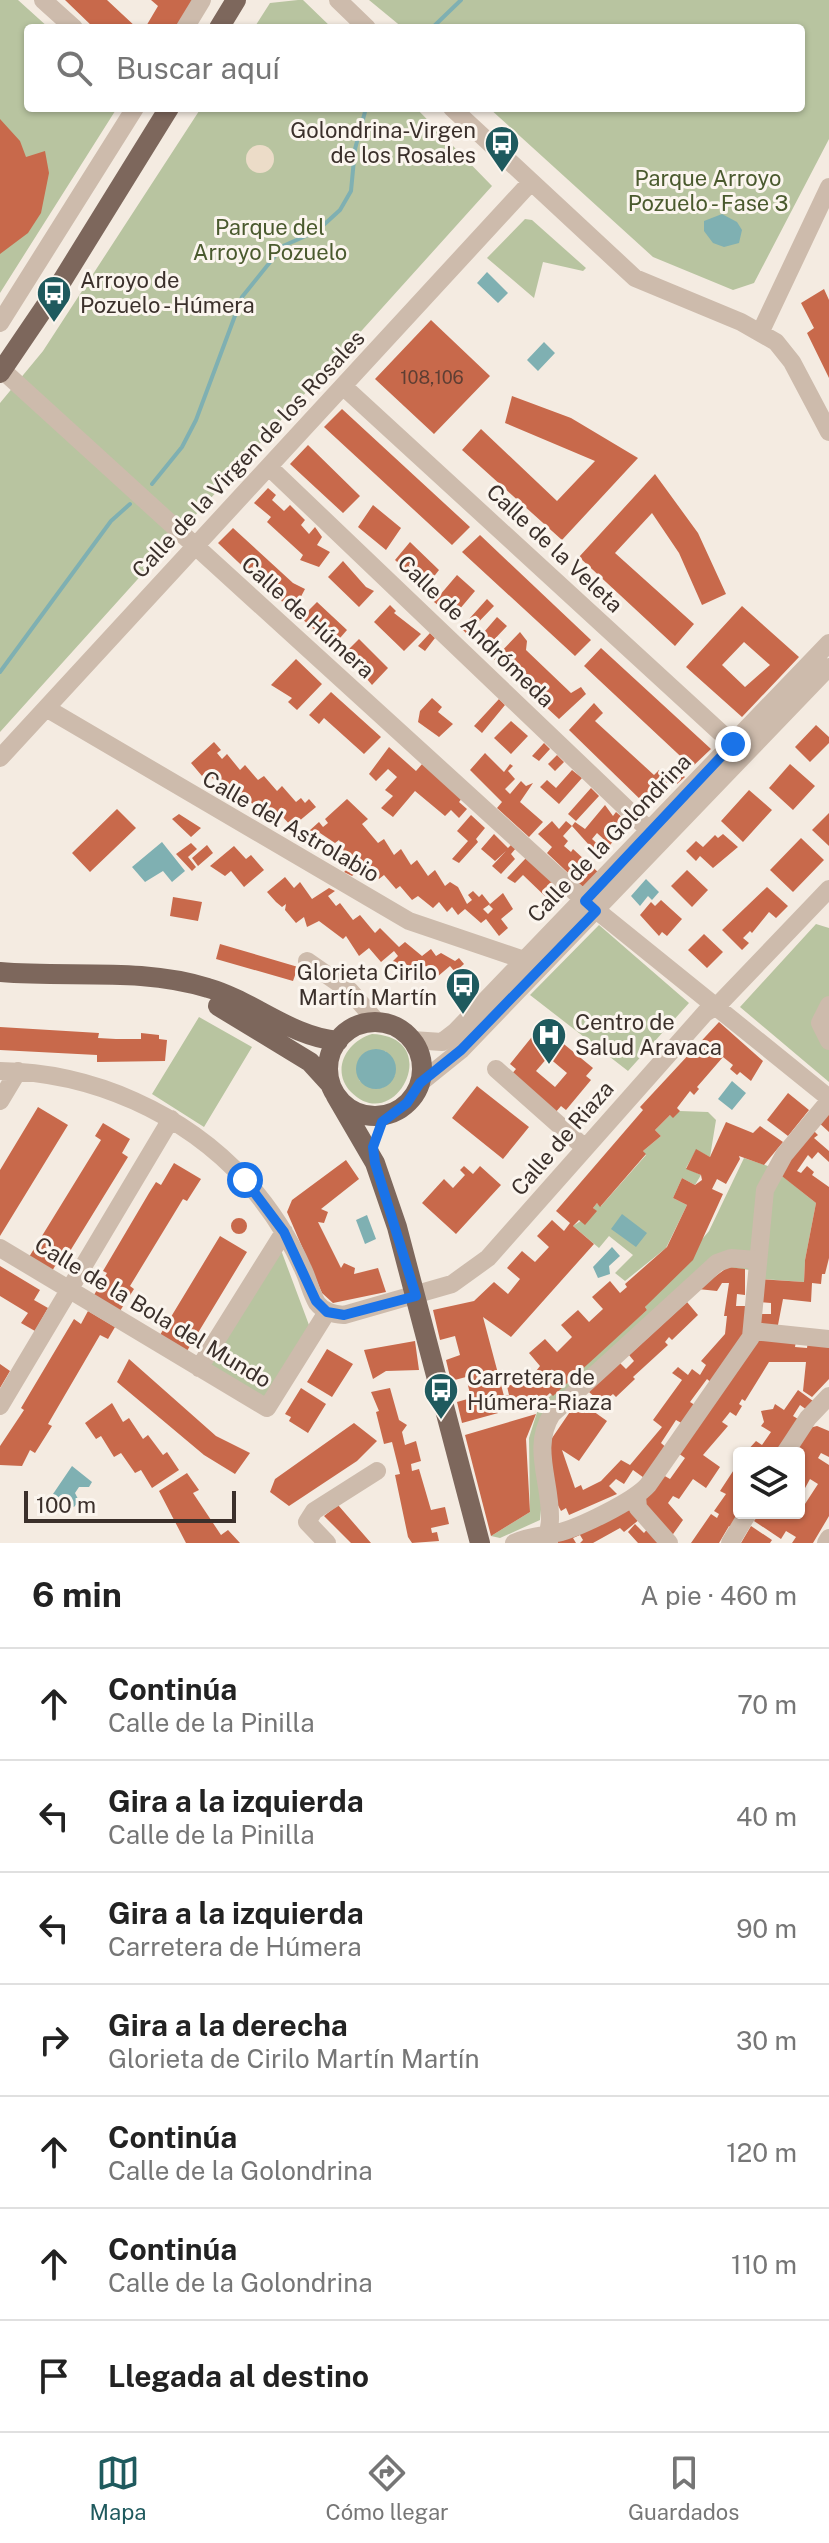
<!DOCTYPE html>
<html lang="es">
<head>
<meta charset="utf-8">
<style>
  :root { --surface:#fff; --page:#f6f6f6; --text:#222; --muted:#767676; --line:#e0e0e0; --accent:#1f5a5e }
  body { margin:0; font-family:"Public Sans",sans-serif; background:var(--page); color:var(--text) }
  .controls { position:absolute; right:24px; bottom:24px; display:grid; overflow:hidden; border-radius:8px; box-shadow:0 2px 6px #0004 }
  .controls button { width:72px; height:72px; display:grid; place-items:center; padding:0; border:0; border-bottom:2px solid var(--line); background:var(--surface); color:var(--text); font:40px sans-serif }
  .scale { position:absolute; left:24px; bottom:20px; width:212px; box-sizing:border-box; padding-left:8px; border:4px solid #3b302b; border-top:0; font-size:22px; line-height:28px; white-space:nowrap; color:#3b302b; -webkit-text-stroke:6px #fbf5ee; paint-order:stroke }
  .stop { position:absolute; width:24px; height:24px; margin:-18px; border:6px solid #1a73e8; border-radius:50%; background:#fff }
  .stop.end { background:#1a73e8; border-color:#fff; box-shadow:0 2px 8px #0008 }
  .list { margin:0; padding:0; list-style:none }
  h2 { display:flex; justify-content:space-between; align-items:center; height:104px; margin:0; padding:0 32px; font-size:34px }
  h2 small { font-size:26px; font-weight:400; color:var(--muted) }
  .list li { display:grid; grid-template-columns:52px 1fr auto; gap:24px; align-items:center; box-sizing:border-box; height:112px; padding:0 32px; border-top:2px solid var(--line) }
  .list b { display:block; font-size:30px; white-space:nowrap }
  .list p { margin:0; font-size:26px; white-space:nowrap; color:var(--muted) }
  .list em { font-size:26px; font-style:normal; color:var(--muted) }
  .icon { flex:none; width:44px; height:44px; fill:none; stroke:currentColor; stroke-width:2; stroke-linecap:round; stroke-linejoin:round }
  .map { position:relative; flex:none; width:829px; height:1543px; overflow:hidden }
  .search { position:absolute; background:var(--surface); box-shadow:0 2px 6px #0004; left:24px; right:24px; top:24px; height:88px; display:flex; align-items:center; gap:20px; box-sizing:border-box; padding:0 28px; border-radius:8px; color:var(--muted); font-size:30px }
  .sheet { height:888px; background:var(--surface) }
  nav { display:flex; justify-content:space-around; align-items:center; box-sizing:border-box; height:112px; border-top:2px solid var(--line); background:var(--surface); font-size:22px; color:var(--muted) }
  nav a { display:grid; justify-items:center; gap:4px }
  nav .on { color:var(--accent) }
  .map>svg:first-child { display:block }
  .green { fill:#b8c4a0; fill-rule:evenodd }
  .plaza { fill:#ecdcc8 }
  .water { fill:#7fb0b2 }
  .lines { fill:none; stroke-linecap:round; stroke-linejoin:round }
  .stream { stroke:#7fb0b2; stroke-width:4 }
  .building { fill:#c8694b; fill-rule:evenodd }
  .minor { stroke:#cdbbac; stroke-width:18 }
  .major { stroke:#7d675c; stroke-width:20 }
  .route { stroke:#1a73e8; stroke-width:10 }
  .labels { text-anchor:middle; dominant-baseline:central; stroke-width:6; stroke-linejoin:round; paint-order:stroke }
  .number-label { font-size:18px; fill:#5e3e33 }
  .poi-label { font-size:22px; fill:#3b302b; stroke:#fbf5ee; text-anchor:start }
  .park-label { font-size:22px; fill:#4a5a2e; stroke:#fbf5ee }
  .street-label { font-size:22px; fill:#3b302b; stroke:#fbf5ee }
</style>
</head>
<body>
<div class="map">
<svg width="829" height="1543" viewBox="0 0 829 1543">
  <rect width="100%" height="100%" fill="#f4ebe1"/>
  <path class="green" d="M0,0H18L49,28H28V108H117L0,293Z
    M298,0H303L332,28H254L270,3Z
    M369,0H829V139L754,283L733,290L653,257L489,108H801V28H403Z
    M201,108H416L492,186L0,732V403L43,351Z
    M525,219L532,220L586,268L583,271L543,262L534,298L487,258Z
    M816,924L829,928V1082L740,1007Z
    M599,925L689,1003L628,1071L530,995Z
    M199,1017L252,1047L204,1127L152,1094Z
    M372,1034C446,1037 395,1137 351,1092C330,1070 347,1041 372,1034ZM385,1051L394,1061L395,1075L382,1088L369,1087L359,1080Z
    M680,1111L708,1112L716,1120L710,1157L696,1150L686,1168L701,1175L695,1185L682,1178L673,1198L687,1205L666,1248L625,1281L615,1273L633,1255L609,1236L599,1248L573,1226L596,1211L593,1208L597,1203L601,1206L646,1155L643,1151L661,1136L655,1130L670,1115Z
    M744,1158L771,1167L816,1203L805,1260L804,1282L750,1278V1270L728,1267L720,1271L559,1419L548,1436L540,1520L500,1538L491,1536L530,1512L529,1438L539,1406L647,1310L645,1307L709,1231Z
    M281,1250L309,1325L265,1399L210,1366Z"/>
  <path class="plaza" d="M246 159a14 14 0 1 1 28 0a14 14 0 1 1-28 0Z"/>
  <path class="water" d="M722,214L737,222L742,230L739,243L724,247L713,243L704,231V221Z
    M487,272L508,293L498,303L477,283Z
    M544,342L555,353L538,371L527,360Z
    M162,842L185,871L172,882L163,871L145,882L132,867Z
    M646,879L659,892L652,900L648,896L640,906L631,896Z
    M356 1069a20 20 0 1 1 40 0a20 20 0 1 1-40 0Z
    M732,1081L746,1093L732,1110L718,1099Z
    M622,1214L647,1233L636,1247L611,1229Z
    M367,1215L376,1239L365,1244L356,1220Z
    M612,1247L620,1256L609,1266L610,1274L598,1278L593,1267Z
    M72,1466L92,1482L89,1487H79L75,1493L79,1501L74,1507L53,1494Z"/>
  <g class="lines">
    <path class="stream" d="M432,28L461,0
      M152,484L182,447L196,420L242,297L283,246L317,231L340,210L351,191L355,149L366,108
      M0,672L111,521L130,504"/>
  </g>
  <path class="building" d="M65,0H107L137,28H94Z
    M151,0H194L179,28H145L158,6Z
    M0,119L20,141L26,157L45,151L49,173L41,213L28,233L0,254Z
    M824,289L829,300V378L807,333L814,328L801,303Z
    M431,320L490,376L434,434L375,379Z
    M512,396L571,418L638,458L562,540L462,450L481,429L557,501L595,461L505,423Z
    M342,409L470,527L452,545L324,427Z
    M308,445L360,496L343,513L290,464Z
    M655,474L698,533L726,594L702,605L679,553L652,513L615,553L694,624L675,646L579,557Z
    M268,488L276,495L272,500L284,511L290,505L305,520L301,525L309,534L315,527L322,537L317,545L330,552L319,567L300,560L303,555L267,522L271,517L254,503Z
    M373,505L401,528L386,550L358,527Z
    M233,528L293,583L305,589L296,606L278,600L218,543Z
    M480,535L591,640L575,656L462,552Z
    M410,542L439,570L425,588L395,560Z
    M343,561L366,587L374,591L359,607L328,577Z
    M457,575L475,591L453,617L434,602Z
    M487,599L494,606L467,634L461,628Z
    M317,602L347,630L333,646L301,618Z
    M390,605L396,611L394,613L421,634L404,651L374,622Z
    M742,606L799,657L742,717L686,667ZM744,642L770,665L745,687L722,665Z
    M497,617L507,626L488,646L478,639Z
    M520,632L527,641L526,650L571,693L581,687L586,694L559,719L494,659Z
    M430,633L435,638L425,651L418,646Z
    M359,639L388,668L372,685L351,660L348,662L342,656Z
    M601,648L711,749L692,767L584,666Z
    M296,659L322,684L297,710L288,702L292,698L271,685Z
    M331,692L381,737L364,754L324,718L319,724L309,715Z
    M432,698L442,707L438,712L453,724L439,737L418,722L420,711Z
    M499,699L505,705L482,733L474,726Z
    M594,703L603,713L595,721L654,775L659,770L663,775L672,766L685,777L677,784L672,778L645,804L569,730Z
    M511,721L528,736L511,754L494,738Z
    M816,725L829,737V743L810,762L795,747Z
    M214,742L221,750L217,753L222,759L227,754L240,770L245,765L258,780L264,776L277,791L282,786L296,802L301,798L305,803L309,799L316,807L292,827L281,815L275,819L262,804L256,808L243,793L238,798L225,783L220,787L206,771L202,776L191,763Z
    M544,743L550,749L539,761L532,756Z
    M389,747L416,771L423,763L462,798L459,802L467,809L459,818L451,810L445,816L415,791L393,817L381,808L393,796L385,790L397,777L388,769L376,781L369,774Z
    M485,753L504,772L510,764L513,766L508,771L515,779L505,789L510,794L521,781L526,786L533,783L520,802L543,822L529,837L497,808L502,802L470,770Z
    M557,755L564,762L555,771L548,764Z
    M790,764L815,786L793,810L769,788Z
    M572,770L582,778L559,804L540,787L547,780L556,788Z
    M591,788L599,796L576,821L568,814Z
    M749,790L772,810L743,842L721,821Z
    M347,799L368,819L362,824L378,843L384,839L394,855L401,849L411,865L417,860L428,876L435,870L445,886L450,882L458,887L467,904L472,900L468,895L473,891L479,897L482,894L490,904L483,909L488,914L493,909L489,905L503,893L513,909L501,919L508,928L499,936L486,919L481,923L465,909L458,915L452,907L447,912L439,902L433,908L418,896L412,900L400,886L396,889L384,875L379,879L366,864L352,876L344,872L357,861L350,853L346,856L339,840L335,843L320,833L315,838L309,831L319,822L323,827L328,823L325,819Z
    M605,805L613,816L616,812L623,818L617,825L623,830L610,845L597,833L592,839L603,849L598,855L572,826L575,822L585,829Z
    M117,809L136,828L90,872L72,853Z
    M829,813V846L812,830Z
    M179,814L201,828L191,837L172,819Z
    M471,815L485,828L476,839L478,842L459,863L452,859L468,841L457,831Z
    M552,821L559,829L566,821L572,826L563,836L568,841L564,846L571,852L573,849L599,873L583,887L547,853L552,847L538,834Z
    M494,834L508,848L512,844L516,848L511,854L515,859L501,874L492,866L506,851L495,861L481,849Z
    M723,834L738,847L713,868L700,856L696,861L686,851L696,841L703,847L715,835L718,838Z
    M801,838L824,860L793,892L770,870Z
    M191,843L197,849L188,857L196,867L192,871L176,854Z
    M207,845L213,853L198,866L192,858Z
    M234,846L246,859L251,855L264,870L244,887L231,871L225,876L210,866Z
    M526,858L559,888L548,899L523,875L515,883L507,878Z
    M687,870L708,890L692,907L671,886Z
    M285,877L294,888L300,882L312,899L329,888L335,891L328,896L336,906L340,903L353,920L360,915L375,933L380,928L399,947L405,942L422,956L431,949L436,956L441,953L455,961L459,958L464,964L455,972L450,966L437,977L419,960L409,967L405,963L398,968L392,962L398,956L394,951L381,962L369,948L359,956L346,936L343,939L319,921L307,927L304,917L296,923L285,910L286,904L282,907L276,902L267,892Z
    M767,887L788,906L776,918L769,912L752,933L750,931L743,938L749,943L742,950L722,930Z
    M173,897L202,902L198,921L170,916Z
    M661,900L682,919L667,936L662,932L659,936L640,915L651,902L655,906Z
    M704,934L723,952L707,968L688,950Z
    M220,944L298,967L293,981L216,959Z
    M719,1022L763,1061L751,1081L740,1072L737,1075L730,1069L733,1065L723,1057L697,1087L699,1089L694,1095L690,1091L677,1108L680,1111L673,1118L670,1115L655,1130L661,1136L643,1151L646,1154L600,1207L597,1203L593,1208L597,1211L585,1225L579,1220L573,1226L594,1244L511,1337L483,1317L504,1396L509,1395L507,1386L529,1380L540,1366L529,1353L545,1339L557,1352L572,1337L561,1325L578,1310L589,1322L603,1309L592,1297L610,1281L620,1293L627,1287L625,1284L667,1247L687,1205L673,1198L682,1178L695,1185L702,1180L701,1175L686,1169L696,1149L710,1157L726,1122L753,1133L760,1126L783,1142L764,1165L739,1156L740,1159L726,1184L717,1179L712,1189L723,1194L693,1260L645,1307L647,1310L553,1396L550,1393L541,1401L462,1423L457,1402L471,1398L466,1377L451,1381L446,1360L460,1355L455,1336L440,1340L433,1310L474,1301L494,1282L508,1294L520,1279L507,1268L522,1251L535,1262L549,1247L537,1236L552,1220L564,1231L570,1223L556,1211L643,1110L640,1107Z
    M0,1027L99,1033L98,1038L116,1039H141V1033L159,1035V1039L167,1040L165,1061L97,1062V1055L0,1050Z
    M548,1031L593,1068L586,1076L591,1080L566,1110L561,1106L555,1113L510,1076L516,1069L510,1064L535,1033L542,1039ZM548,1057L567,1073L555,1087L536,1071Z
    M477,1086L529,1127L503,1159L452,1118Z
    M788,1093L809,1110L788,1136L767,1120Z
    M38,1107L68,1125L0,1236V1170Z
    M829,1107V1132L817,1121Z
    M103,1123L130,1139L122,1153L128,1157L67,1256L63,1253L52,1271L29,1257L101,1140L95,1136Z
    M813,1130L818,1135L814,1138L829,1151V1162L818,1152L812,1159L808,1155L797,1171L801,1173L807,1166L814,1172L812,1175L829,1187V1258L825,1274H822L821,1284L812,1283L811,1302L783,1299L777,1330L759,1329V1314H771V1303L758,1302L759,1279L804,1282L805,1260L816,1203L778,1173Z
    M346,1160L359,1179L321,1209L328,1212L324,1223L318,1222L341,1268L344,1263L355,1268L354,1274L378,1268L386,1292L333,1303L322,1293L287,1212L292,1200Z
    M174,1163L201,1179L187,1201L183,1199L130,1286L134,1289L120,1311L94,1295L107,1273L103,1271L149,1193L156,1182L161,1185Z
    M464,1166L473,1174L480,1166L501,1185L456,1234L422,1203L444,1179L453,1188L465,1175L460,1170Z
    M231 1226a8 8 0 1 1 16 0a8 8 0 1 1-16 0Z
    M220,1236L247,1252L187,1351L160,1335Z
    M0,1266L40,1290L34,1300L48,1308L35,1331L21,1323L28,1313L0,1296Z
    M728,1267L745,1269V1295L737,1294L736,1306H746L744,1343L714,1385L707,1379L690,1402L698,1407L685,1425L676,1420L661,1443L669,1450L647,1480L633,1470L624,1484L616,1479L609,1486L617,1494L569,1515L566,1508L561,1511L551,1492L550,1441L578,1400L588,1407L596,1398L589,1392L616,1359L626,1369L634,1361L629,1355L687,1302L698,1315L672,1340L669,1337L665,1342L668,1345L633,1377L635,1379L616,1397L613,1394L608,1398L613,1403L593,1411L607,1421L579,1461L562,1450L575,1488L581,1485L583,1490L601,1481L621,1460L630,1465L662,1427L653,1420L682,1380L672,1373L678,1367L688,1375L692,1369L700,1375L706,1365L701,1361L725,1334L727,1316H724L729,1283H722L717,1291L698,1289Z
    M88,1311L115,1327L108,1339L100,1335L48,1424L52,1426L35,1453L30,1450L22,1466L0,1465V1446L24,1410L21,1408L74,1319L81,1324Z
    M759,1339L796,1341L795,1347L807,1348L808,1341L829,1343V1379L812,1397L803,1391L806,1362H769L745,1401L742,1399L739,1404L742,1406L736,1416L730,1412L722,1422L728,1426L703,1455L720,1467L706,1488L693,1479L679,1499L673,1496L668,1503L683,1520L671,1537L643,1508L644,1498L663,1475L670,1479L685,1458L678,1453Z
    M415,1341L419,1370L386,1371L373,1379L364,1350Z
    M327,1349L353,1364L332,1397L307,1382Z
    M129,1359L216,1436L250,1453L235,1474L204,1455L117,1382Z
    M0,1364L10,1371L0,1388Z
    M301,1388L326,1404L308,1433L289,1421L291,1417L285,1414Z
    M390,1388L399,1420L407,1425L402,1432L405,1445L416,1441L421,1461L411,1464L412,1471L419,1469L431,1510L445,1507L449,1524L431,1528L432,1533L437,1532L439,1541L412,1543L408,1537L395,1475L400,1474L392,1442L384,1444L376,1412L379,1411L371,1392Z
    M798,1390L813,1401L807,1410L800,1405L793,1416L798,1419L780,1453H745L756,1441L762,1445L771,1432L761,1426L764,1422L761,1411L773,1409L775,1404L784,1410Z
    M112,1403L123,1422L129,1418L143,1439L148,1435L163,1455L167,1452L179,1470L152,1488L141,1470L135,1473L121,1453L114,1457L101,1436L96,1439L85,1423Z
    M536,1414L526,1439L530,1512L491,1536L465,1435Z
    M354,1423L377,1441L357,1461L289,1506L270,1492L275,1479Z
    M817,1426L829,1431V1457L821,1453L818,1458L829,1465V1516L813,1543H792L796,1537L786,1531L781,1539L754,1521L760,1513H799V1504L803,1507L818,1484L810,1479L799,1499V1453H794L809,1428Z
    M739,1462V1513L733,1528L729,1526L719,1543H691L711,1514L717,1518L719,1514L714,1511L726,1494L720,1491Z
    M187,1473L199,1490L193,1493L221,1535L228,1530L240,1543H186L159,1491Z
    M338,1505L371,1543H351L324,1516Z
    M630,1508L640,1519L624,1532L620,1528L593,1543H580L583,1540L580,1535L573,1538L576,1543H556L563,1536Z
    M635,1524L644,1533L649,1527L662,1543H638L628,1532Z
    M751,1526L772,1540L770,1543H741Z"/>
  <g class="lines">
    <path class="minor" d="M43,0L74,28
      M338,0L367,28
      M185,28L202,0
      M452,108L635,278L741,322L776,342L792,362L829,432
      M0,323L135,108
      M761,331L829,187
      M0,368L585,901L829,1098
      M344,387L733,744
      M269,467L650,831
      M46,708L409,921L524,960
      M0,758L531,182
      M307,961L350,991L377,1022
      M829,1005L820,1023L829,1041
      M412,1040L442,1042L455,1032L829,643
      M496,1069L585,1148
      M0,1071C92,1072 184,1113 246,1181C269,1207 289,1237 303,1269C308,1279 311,1293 317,1303C324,1312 333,1314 344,1315L452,1284L488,1258L705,1013L718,1005L829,889
      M420,1083L461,1050L829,667
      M0,1101L18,1071
      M0,1248L267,1408L327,1312
      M753,1331L829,1339
      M199,1368L284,1232
      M0,1406L171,1119
      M785,1453L808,1418L829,1396
      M637,1496L638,1508L669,1543
      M327,1543L307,1522L314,1511L377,1471
      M514,1543C529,1536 541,1536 557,1533C579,1528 634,1501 648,1485L751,1337L765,1190L784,1155L829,1101
      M549,1543C546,1534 550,1528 550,1519C551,1482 531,1447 552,1414L717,1263L731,1258L756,1260
      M730,1543L748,1513
      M826,1543L829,1538"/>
    <path class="major" d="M219,28L236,0
      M0,373L57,289L169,108
      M0,972C69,978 141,967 208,988C253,1001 291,1037 338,1041
      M218,1006L310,1062L331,1085
      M328 1069a47 47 0 1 1 94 0a47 47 0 1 1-94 0Z
      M336,1096L375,1163L397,1227L480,1543"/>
  </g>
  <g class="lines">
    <path class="route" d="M245,1180L284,1232L316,1301L327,1312L344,1315L416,1296L375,1163L373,1147L382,1122L407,1103L420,1083L461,1050L596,911L585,901L733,744"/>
  </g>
  <defs>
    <g id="bus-pin" transform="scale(1.8)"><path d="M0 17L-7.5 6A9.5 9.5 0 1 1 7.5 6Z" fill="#1f5a5e" stroke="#fbf5ee"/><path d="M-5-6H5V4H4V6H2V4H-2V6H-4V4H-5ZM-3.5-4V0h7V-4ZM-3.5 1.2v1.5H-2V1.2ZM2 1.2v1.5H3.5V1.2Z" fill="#fff"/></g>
    <g id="hospital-pin" transform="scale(1.8)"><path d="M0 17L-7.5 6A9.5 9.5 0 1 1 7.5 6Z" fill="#1f5a5e" stroke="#fbf5ee"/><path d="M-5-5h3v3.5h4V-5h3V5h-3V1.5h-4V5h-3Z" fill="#fff"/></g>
  </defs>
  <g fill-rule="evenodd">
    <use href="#bus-pin" x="502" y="143"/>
    <use href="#bus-pin" x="54" y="293"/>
    <use href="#bus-pin" x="463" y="985"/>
    <use href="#hospital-pin" x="549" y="1035"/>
    <use href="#bus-pin" x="441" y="1390"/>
  </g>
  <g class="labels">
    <g class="number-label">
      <text x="432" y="377">108,106</text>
    </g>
    <g class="poi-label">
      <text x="476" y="130" text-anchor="end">Golondrina-Virgen<tspan x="476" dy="25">de los Rosales</tspan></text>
      <text x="80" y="280">Arroyo de<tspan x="80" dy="25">Pozuelo - Húmera</tspan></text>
      <text x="437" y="972" text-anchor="end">Glorieta Cirilo<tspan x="437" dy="25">Martín Martín</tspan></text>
      <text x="575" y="1022">Centro de<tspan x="575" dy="25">Salud Aravaca</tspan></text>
      <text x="467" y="1377">Carretera de<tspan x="467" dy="25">Húmera-Riaza</tspan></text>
    </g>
    <g class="park-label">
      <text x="708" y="178">Parque Arroyo<tspan x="708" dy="25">Pozuelo - Fase 3</tspan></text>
      <text x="270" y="227">Parque del<tspan x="270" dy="25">Arroyo Pozuelo</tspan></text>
    </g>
    <g class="street-label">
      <text transform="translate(248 454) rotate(-47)">Calle de la Virgen de los Rosales</text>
      <text transform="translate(555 548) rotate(43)">Calle de la Veleta</text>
      <text transform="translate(308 617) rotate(42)">Calle de Húmera</text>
      <text transform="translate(476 631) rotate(44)">Calle de Andrómeda</text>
      <text transform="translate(291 826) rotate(30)">Calle del Astrolabio</text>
      <text transform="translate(609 838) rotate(-46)">Calle de la Golondrina</text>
      <text transform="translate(562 1138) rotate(-49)">Calle de Riaza</text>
      <text transform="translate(153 1312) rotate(31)">Calle de la Bola del Mundo</text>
    </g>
  </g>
</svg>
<div class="controls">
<button><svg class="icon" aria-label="layers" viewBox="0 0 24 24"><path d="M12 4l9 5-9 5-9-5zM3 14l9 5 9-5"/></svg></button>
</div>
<div class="scale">100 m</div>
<div class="stop" style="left:245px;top:1180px"></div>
<div class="stop end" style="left:733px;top:744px"></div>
<div class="search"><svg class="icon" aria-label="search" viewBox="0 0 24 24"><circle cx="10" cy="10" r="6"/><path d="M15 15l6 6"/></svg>Buscar aquí</div>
</div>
<section class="sheet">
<h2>6 min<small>A pie · 460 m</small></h2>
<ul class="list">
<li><svg class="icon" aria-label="ahead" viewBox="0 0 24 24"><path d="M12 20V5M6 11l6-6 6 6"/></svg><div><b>Continúa</b><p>Calle de la Pinilla</p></div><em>70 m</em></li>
<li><svg class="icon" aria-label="left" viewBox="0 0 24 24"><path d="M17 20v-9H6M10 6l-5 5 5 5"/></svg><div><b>Gira a la izquierda</b><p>Calle de la Pinilla</p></div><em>40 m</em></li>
<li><svg class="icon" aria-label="left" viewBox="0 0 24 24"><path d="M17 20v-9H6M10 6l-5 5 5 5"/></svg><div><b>Gira a la izquierda</b><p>Carretera de Húmera</p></div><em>90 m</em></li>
<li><svg class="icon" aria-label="right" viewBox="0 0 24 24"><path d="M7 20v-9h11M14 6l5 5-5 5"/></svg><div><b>Gira a la derecha</b><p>Glorieta de Cirilo Martín Martín</p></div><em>30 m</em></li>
<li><svg class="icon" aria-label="ahead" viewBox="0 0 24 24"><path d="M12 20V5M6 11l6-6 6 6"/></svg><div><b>Continúa</b><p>Calle de la Golondrina</p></div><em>120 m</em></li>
<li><svg class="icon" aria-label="ahead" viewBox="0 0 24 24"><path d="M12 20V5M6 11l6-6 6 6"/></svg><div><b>Continúa</b><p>Calle de la Golondrina</p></div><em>110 m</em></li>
<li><svg class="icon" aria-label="arrive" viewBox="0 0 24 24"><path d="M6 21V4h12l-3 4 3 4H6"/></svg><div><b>Llegada al destino</b></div></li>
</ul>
</section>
<nav>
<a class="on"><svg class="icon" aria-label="map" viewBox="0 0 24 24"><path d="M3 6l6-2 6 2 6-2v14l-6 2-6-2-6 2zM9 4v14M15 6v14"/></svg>Mapa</a>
<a><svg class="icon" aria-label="directions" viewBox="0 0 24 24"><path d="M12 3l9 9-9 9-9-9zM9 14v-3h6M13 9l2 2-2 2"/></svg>Cómo llegar</a>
<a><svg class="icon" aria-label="saved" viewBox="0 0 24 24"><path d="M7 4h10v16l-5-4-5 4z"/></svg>Guardados</a>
</nav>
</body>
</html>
